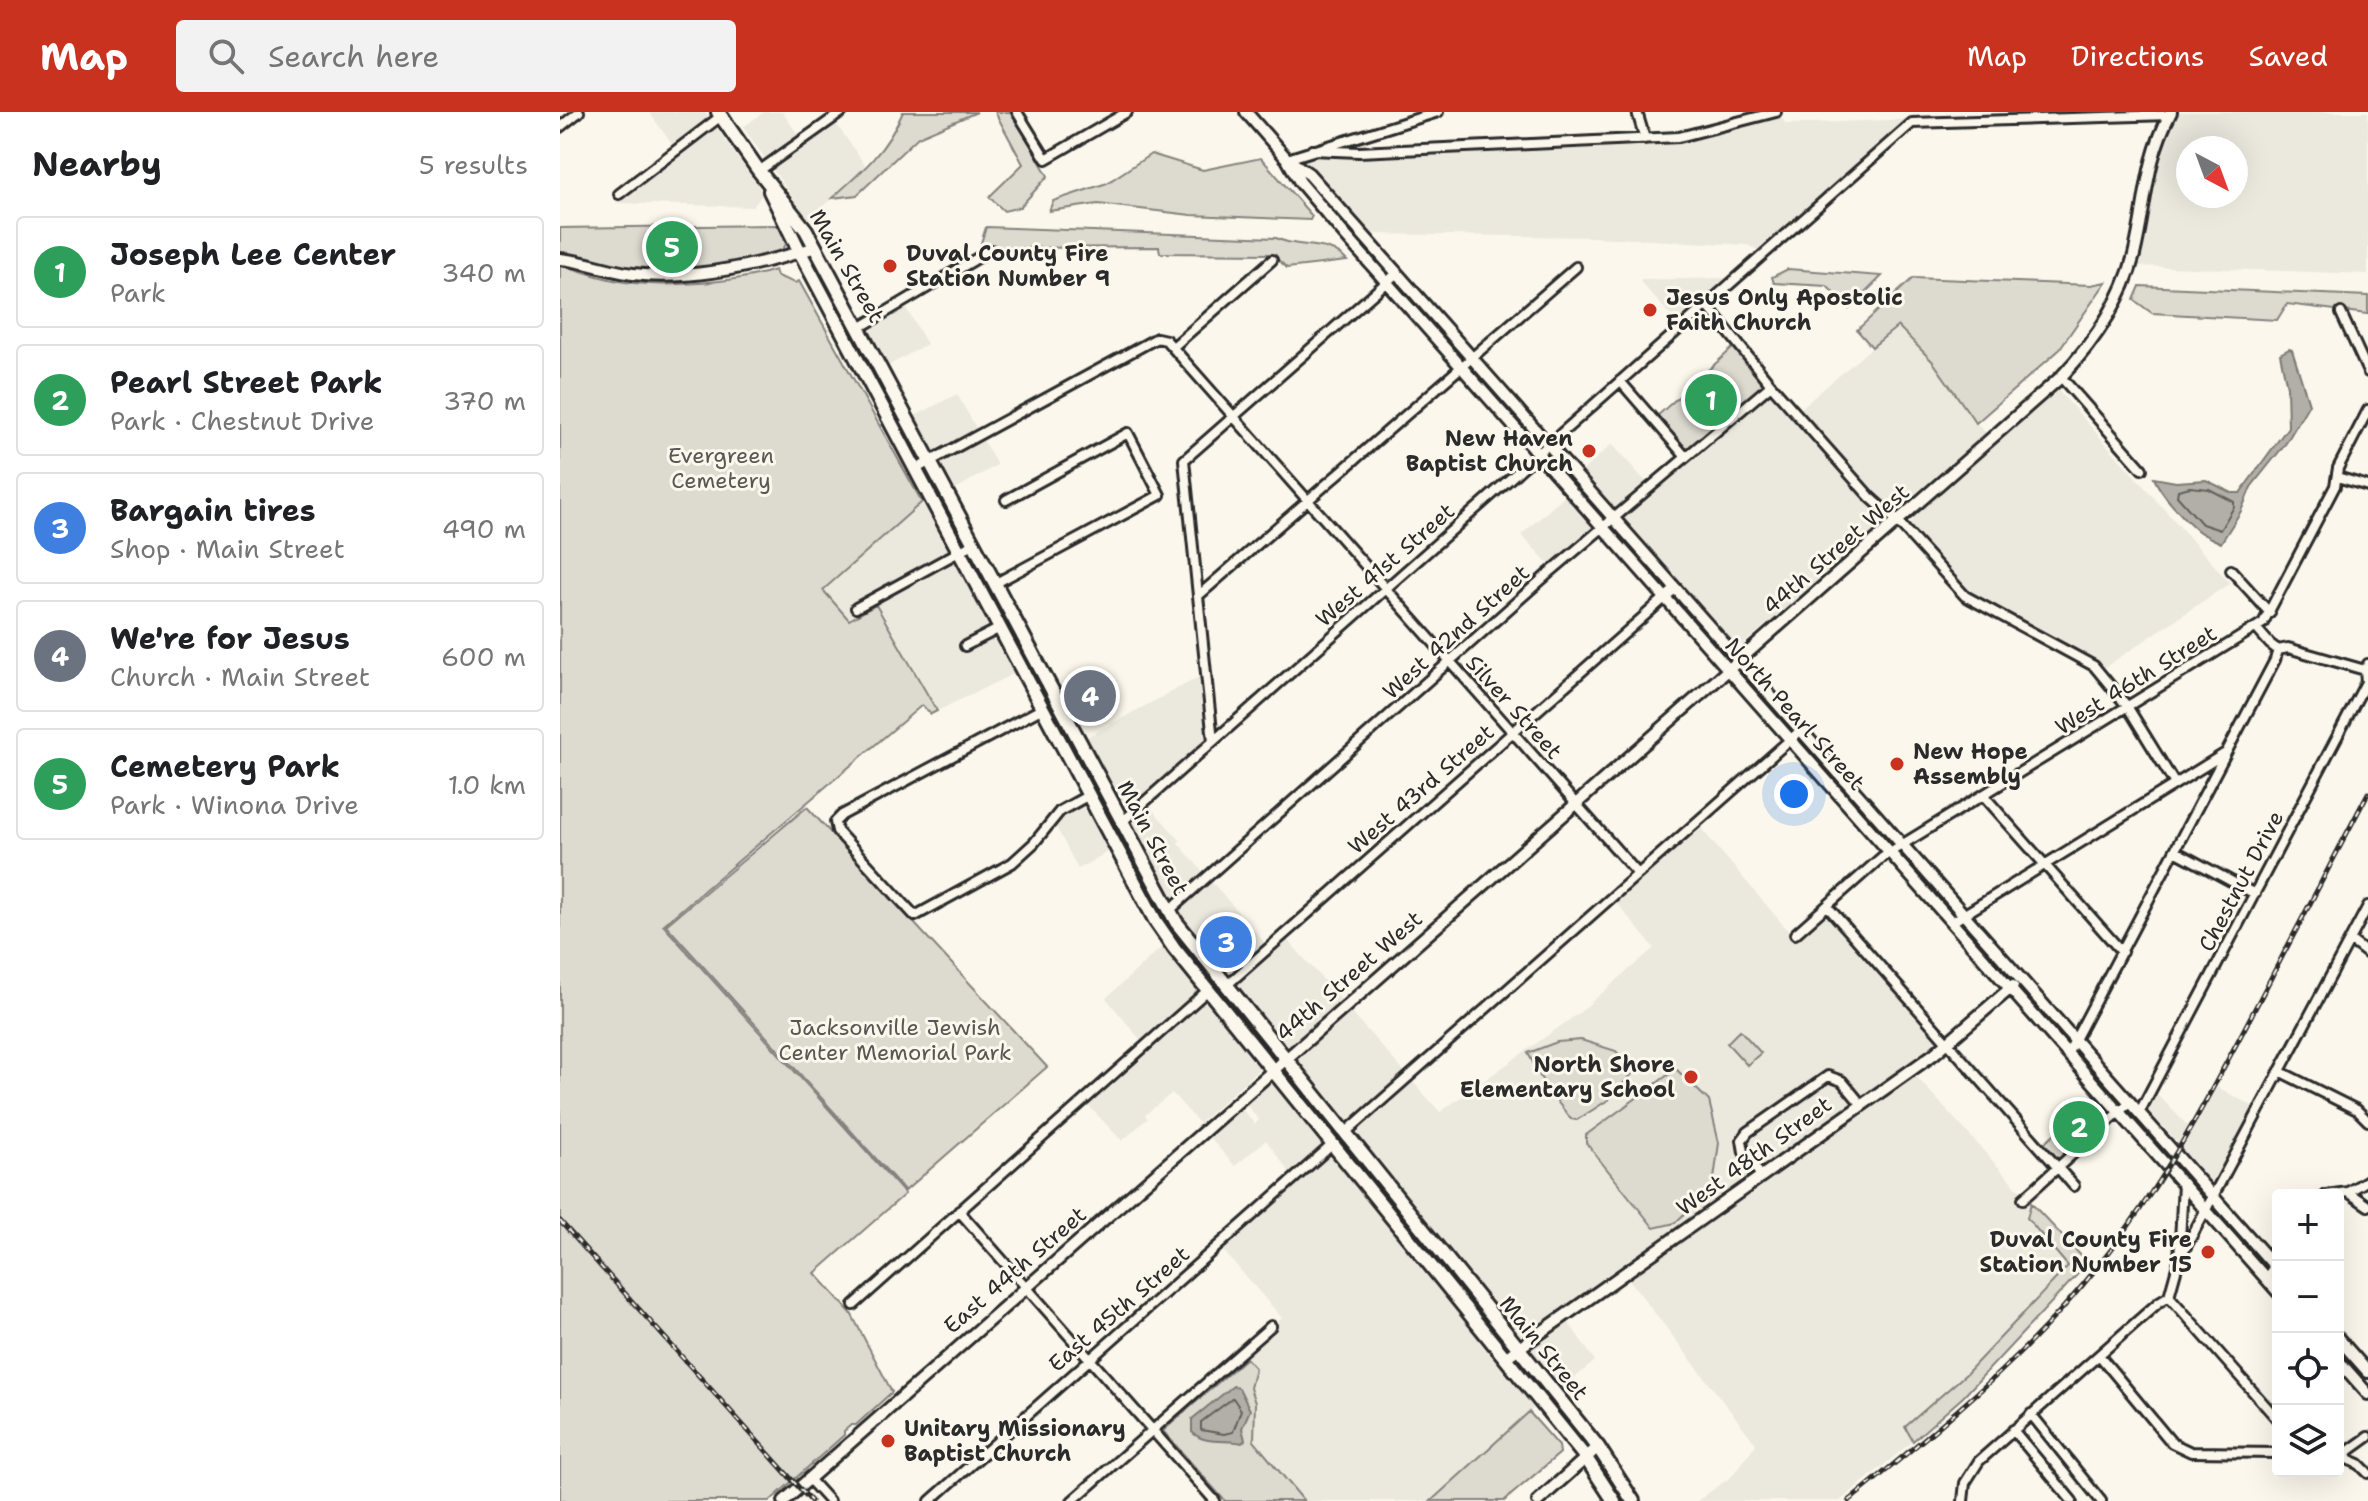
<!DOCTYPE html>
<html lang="en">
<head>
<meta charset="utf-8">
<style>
  :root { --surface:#fff; --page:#f2f2f2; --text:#202124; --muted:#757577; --line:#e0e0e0; --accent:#c8321e }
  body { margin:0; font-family:"Shantell Sans",sans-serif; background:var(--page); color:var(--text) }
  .controls { position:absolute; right:24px; bottom:24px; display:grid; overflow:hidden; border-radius:8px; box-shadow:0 8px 32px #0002 }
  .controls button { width:72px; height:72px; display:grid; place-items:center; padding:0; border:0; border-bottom:2px solid var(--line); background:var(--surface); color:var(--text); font:40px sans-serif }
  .compass { position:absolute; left:1616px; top:24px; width:72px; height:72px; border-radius:50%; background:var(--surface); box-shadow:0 8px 32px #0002; rotate:139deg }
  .you { position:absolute; left:1234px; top:682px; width:28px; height:28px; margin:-20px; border:6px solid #fff; border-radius:50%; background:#1a73e8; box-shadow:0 0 0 12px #1a73e833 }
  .badge { display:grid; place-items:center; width:52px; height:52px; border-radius:50%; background:var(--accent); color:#fff; font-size:26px; font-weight:700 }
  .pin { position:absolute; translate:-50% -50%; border:4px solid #fff; box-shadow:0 2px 8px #0006 }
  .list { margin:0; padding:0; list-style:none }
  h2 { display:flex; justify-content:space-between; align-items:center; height:104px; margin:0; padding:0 32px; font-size:34px }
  h2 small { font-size:26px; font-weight:400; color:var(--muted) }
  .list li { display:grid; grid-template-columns:52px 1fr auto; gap:24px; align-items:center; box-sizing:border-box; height:112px; margin:0 16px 16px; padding:0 16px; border:2px solid var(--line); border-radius:8px }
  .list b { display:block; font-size:30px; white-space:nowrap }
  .list p { margin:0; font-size:26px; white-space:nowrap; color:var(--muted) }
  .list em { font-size:26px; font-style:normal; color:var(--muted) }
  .icon { flex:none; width:44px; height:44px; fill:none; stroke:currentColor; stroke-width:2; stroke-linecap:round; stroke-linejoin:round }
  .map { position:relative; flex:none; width:1808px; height:1389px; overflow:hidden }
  header { display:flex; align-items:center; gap:48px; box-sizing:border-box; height:112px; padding:0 40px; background:var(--accent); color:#fff }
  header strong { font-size:38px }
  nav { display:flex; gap:44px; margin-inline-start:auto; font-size:28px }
  .search { width:560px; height:72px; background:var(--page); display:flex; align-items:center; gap:20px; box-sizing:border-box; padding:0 28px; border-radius:8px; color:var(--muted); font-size:30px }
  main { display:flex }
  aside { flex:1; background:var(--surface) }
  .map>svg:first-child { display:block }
  .built { fill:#ebe8de; fill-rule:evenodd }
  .green { fill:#dddad0; stroke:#84827e; stroke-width:2 }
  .water { fill:#b1afa7; stroke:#7b7a75; stroke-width:2 }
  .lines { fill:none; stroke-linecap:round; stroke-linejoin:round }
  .shore { stroke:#61605d; stroke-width:2 }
  .minor-casing { stroke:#2b2b2b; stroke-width:14 }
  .tertiary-casing { stroke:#2b2b2b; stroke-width:16 }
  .primary-casing { stroke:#2b2b2b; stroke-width:18 }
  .minor { stroke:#fbf7ec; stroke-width:8 }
  .tertiary { stroke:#fbf7ec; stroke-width:10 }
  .primary { stroke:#fbf7ec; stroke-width:12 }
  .rail-casing { stroke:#2b2b2b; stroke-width:5 }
  .rail { stroke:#fbf7ec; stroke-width:2; stroke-dasharray:6; stroke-linecap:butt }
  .poi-dot { fill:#c8321e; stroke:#fbf7ec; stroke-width:3 }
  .labels { text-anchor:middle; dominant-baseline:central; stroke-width:6; stroke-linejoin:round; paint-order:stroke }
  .poi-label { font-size:22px; font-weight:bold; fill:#2b2b2b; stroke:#fbf7ec; text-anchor:start }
  .street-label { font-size:22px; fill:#2b2b2b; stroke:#fbf7ec }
  .park-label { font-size:22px; fill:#585754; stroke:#fbf7ec }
</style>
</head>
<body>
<header>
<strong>Map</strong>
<div class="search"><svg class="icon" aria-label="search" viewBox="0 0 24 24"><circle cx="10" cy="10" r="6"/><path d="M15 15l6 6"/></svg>Search here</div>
<nav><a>Map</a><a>Directions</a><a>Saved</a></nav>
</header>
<main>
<aside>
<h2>Nearby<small>5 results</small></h2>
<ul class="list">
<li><span class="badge" style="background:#2e9e5b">1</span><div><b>Joseph Lee Center</b><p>Park</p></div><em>340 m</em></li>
<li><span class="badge" style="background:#2e9e5b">2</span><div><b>Pearl Street Park</b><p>Park · Chestnut Drive</p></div><em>370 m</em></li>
<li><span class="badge" style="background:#3f7fe0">3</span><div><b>Bargain tires</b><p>Shop · Main Street</p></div><em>490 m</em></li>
<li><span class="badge" style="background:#6b7280">4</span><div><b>We're for Jesus</b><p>Church · Main Street</p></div><em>600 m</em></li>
<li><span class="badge" style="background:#2e9e5b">5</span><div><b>Cemetery Park</b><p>Park · Winona Drive</p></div><em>1.0 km</em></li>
</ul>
</aside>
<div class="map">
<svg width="1808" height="1389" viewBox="0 0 1808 1389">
  <rect width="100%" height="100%" fill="#fbf7ec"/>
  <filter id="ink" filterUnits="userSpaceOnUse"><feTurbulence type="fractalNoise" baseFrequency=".0125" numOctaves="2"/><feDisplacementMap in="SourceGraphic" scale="16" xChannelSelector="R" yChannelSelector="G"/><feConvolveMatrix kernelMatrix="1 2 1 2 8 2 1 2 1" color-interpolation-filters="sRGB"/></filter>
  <g filter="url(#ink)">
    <path class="built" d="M89,0H145L203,81L193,95L56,91L119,42Z
      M204,0H222L245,32L275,10L307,56L248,107L183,15Z
      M1618,0H1808V162L1576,154L1594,51ZM1628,36H1676V84H1628Z
      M1220,3L1226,12L1353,7L1354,18L1212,144L1187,133L1035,125L808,122L738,46L1126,29Z
      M1166,166L1116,210L1079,168Z
      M345,194L367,232L328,254L307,217Z
      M1338,213L1373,250L1416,311L1428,323L1328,411L1183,532L1175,535L1020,361L1052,332L1086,370L1114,345L1128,339L1206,271L1233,303Z
      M1497,277L1670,471L1544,556L1532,547L1416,488L1406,478L1350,413L1355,404Z
      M397,282L437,353L394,378L355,304Z
      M1007,382L1037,415L992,455L961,423Z
      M366,388L457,560L377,599L316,493L289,508L263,478Z
      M643,563L649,641L590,695L620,728L618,731L711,838L726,826L783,890L731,934L722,931L620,804L525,626Z
      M527,692L551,738L518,757L493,709Z
      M1139,714L1230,821L1261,794L1382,931L969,1223H957L764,984L739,952V945L789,898L880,1000L1019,901L1094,836L1055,789Z
      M604,833L699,950V957L639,1011L612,981L585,1003L588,1006L562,1029L527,992L588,937L546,886Z
      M1353,961L1471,1091L1468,1106L1508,1153L1406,1262L1345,1315L1353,1329L1280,1389H1137L1171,1365L1196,1332L1067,1165Z
      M709,971L717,973L976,1294L871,1389H744L693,1329L695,1291L690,1276L695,1256L683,1242L722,1206L661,1136L736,1069L706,1028L675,1054L648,1024L680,995L695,1012L699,1008L685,991Z
      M1657,975L1696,996L1654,1073L1622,1037Z
      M1596,981L1629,1015L1619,1032L1587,997Z
      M1007,1208L1035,1249L1000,1278L973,1244L972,1237L976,1231Z"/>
    <path class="green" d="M343,0H417L358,25L297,83L272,86C303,59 326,39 343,0Z
      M435,0H452L488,64L460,95L444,99L429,85L463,52Z
      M591,42L643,58L701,46L752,104L750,108L631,103L538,92L489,99L493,89L547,71Z
      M220,113L226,133L219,141L187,152L78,159L0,144V116Z
      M426,115L716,126C740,138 768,127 787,149L727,156L712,142L600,141L599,135L442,136L421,131Z
      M0,154C19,157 36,165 54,168C96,177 174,171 215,158L217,164L235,171L239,169L362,390L263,478L289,508L316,493L377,599L371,602L362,593L103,813L345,1082L255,1161L291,1201L332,1280L296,1313H291L284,1319V1323L210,1389H0Z
      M1228,157L1322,164L1289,197L1267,174L1214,171L1212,165Z
      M1353,166L1531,173L1546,170L1498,239L1416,311L1373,250L1338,214L1312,235L1297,218Z
      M1580,174L1808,184V202L1727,192L1717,208L1592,201L1574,188Z
      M1175,234L1206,271L1128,339L1096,305Z
      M247,695L487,955L345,1079L106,813Z
      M1180,918L1201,941L1187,953L1167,931Z
      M1021,928L1056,939L1074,960L1048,988L1017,1008L1011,1007L985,974L968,941L997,930Z
      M1116,957L1149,989L1159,1031L1153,1074L1115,1111L1094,1116L1026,1031V1023Z
      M1538,982L1554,999L1499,1050L1483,1032Z
      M1471,1091L1528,1151L1403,1285L1353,1329L1345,1315L1406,1262L1508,1154L1467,1106Z
      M686,1246L695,1256L690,1276L695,1291L694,1329L744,1389H665L603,1319Z
      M969,1300L999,1334L1000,1341L944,1389H871Z"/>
    <path class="water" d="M1729,237L1732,238L1749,292L1726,331L1691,375L1681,399L1661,431C1654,427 1644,424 1637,418C1622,405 1602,384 1594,366L1616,370L1646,368L1672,381H1680L1728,315L1727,275L1720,242Z
      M673,1274L679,1276L690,1298L682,1316L685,1328L682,1331C667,1327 644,1333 632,1320V1307Z"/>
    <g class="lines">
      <path class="shore" d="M1630,375L1649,377L1674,390V395L1660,418L1642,412L1617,384L1618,378Z
        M673,1286L681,1298L673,1320L664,1322L641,1318V1310Z"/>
      <g class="minor-casing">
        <path id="minor" d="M457,0L486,47L567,0
          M1077,0L1085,27
          M0,15L19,0
          M752,38L799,40L1119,25L1216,0
          M727,47L878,0
          M199,59L282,0
          M59,82L161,4
          M1146,192L1211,273L1310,385L1338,410L1405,484L1534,554L1567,594L1615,672
          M1781,201L1808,260
          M299,216L431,138
          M613,235L712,148
          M1501,265L1582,357
          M1060,269L1125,344
          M356,357L597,226L606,228L1078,762
          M1777,365L1808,374
          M1671,458L1710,501
          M436,471L600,383L568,321L446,388
          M638,484L1016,155
          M296,496L415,431
          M405,534L440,516
          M1718,538L1728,536L1805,558
          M483,596L282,703L275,710L277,719L355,804L452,751L474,731L500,699L529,683
          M653,629L624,348L837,161
          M1424,684L1562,840
          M562,710L1352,11L1609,3
          M1615,739L1695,782
          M1267,794L1514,1074
          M610,798L989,461L1211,273
          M1392,810L1664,642
          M1235,822L1322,745L1703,511L1775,374L1778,356L1808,298
          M1790,828L1808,842
          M667,873L1116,476
          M1508,941L1715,548L1718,538L1710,532L1696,516
          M1721,960L1797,998L1808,1009
          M1579,1001L1806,570L1805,558L1808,552
          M785,1021L1241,618
          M1201,1064L1184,1040L1182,1028L1188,1020L1268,964L1282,969L1301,992
          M1788,1080L1808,1068
          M1766,1083L1788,1080L1808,1094
          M1463,1087L1570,990
          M399,1099L655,1389
          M1620,1146L1808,794
          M1706,1166L1718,1149
          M1609,1184L1718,1308
          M294,1193L648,878
          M1539,1243L1612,1331L1631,1340L1718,1341
          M1471,1302L1541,1389
          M1453,1318L1512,1389
          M1778,1343L1799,1352L1808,1361
          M1783,1343L1808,1325
          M249,1367L269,1389
          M370,1389L773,1032
          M512,1389L711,1214
          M1403,1389L1405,1371L1419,1349L1599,1190L1609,1184L1619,1148L1623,1071"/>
      </g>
      <g class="tertiary-casing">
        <path id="tertiary" d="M686,0L727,47L740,70L784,122L1718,1180
          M730,49L749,62L805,125L1718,1158
          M0,147C25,149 48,159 73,162C131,169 200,153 256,135
          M1778,1226L1808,1260
          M945,1246L1374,942L1453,874
          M1778,1248L1808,1282
          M224,1389L1501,265C1533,231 1562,190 1574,143C1587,90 1584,52 1611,0
          M978,1389L1038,1335"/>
      </g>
      <g class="primary-casing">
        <path id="primary" d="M158,0L199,59L246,118L616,810L1038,1335L1073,1389
          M210,79L240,140L596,810L614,836L1026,1346L1054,1389"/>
      </g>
      <use href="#minor" class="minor"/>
      <use href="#tertiary" class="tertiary"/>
      <use href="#primary" class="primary"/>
      <g class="rail-casing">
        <path id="rail" d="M0,1109L251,1389
          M1289,1389C1378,1316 1467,1245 1539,1153C1600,1077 1645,992 1690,906C1729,831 1769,756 1808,681"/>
      </g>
      <use href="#rail" class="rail"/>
    </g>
  </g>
  <g class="poi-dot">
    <circle cx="330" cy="154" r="8"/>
    <circle cx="1090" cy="198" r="8"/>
    <circle cx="1029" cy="339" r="8"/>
    <circle cx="1337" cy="652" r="8"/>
    <circle cx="1131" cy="965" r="8"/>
    <circle cx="1648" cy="1140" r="8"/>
    <circle cx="328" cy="1329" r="8"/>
  </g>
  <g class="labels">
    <g class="poi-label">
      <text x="346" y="141">Duval County Fire<tspan x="346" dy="25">Station Number 9</tspan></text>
      <text x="1106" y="185">Jesus Only Apostolic<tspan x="1106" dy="25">Faith Church</tspan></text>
      <text x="1013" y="326" text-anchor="end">New Haven<tspan x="1013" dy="25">Baptist Church</tspan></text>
      <text x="1353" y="639">New Hope<tspan x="1353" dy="25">Assembly</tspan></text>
      <text x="1115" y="952" text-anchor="end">North Shore<tspan x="1115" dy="25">Elementary School</tspan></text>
      <text x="1632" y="1127" text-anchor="end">Duval County Fire<tspan x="1632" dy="25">Station Number 15</tspan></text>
      <text x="344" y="1316">Unitary Missionary<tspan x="344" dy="25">Baptist Church</tspan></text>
    </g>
    <g class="street-label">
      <text transform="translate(287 154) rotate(60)">Main Street</text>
      <text transform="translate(1276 437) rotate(-41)">44th Street West</text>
      <text transform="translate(825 453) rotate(-41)">West 41st Street</text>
      <text transform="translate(896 520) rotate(-42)">West 42nd Street</text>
      <text transform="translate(1576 568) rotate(-32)">West 46th Street</text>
      <text transform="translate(954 595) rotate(48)">Silver Street</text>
      <text transform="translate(1235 602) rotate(48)">North Pearl Street</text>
      <text transform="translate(861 677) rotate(-41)">West 43rd Street</text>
      <text transform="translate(593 726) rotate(62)">Main Street</text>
      <text transform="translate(1681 769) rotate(-62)">Chestnut Drive</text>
      <text transform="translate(789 864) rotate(-41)">44th Street West</text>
      <text transform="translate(1194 1044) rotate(-36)">West 48th Street</text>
      <text transform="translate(455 1158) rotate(-41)">East 44th Street</text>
      <text transform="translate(559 1197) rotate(-41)">East 45th Street</text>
      <text transform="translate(984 1236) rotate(51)">Main Street</text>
    </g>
    <g class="park-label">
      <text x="161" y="343">Evergreen<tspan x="161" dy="25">Cemetery</tspan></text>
      <text x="335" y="915">Jacksonville Jewish<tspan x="335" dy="25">Center Memorial Park</tspan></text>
    </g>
  </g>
</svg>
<div class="controls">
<button>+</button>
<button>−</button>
<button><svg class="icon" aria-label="locate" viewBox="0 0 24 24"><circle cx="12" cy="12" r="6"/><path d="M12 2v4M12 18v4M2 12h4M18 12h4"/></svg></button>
<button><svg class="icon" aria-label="layers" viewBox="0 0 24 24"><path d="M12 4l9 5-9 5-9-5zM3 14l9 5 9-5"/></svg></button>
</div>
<svg class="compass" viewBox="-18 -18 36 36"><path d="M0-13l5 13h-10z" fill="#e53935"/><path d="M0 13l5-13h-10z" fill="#757577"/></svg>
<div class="you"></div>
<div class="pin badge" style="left:1151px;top:288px;background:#2e9e5b">1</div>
<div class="pin badge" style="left:1519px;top:1015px;background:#2e9e5b">2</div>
<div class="pin badge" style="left:666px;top:830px;background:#3f7fe0">3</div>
<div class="pin badge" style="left:530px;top:584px;background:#6b7280">4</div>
<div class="pin badge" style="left:112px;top:135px;background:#2e9e5b">5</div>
</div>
</main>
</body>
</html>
